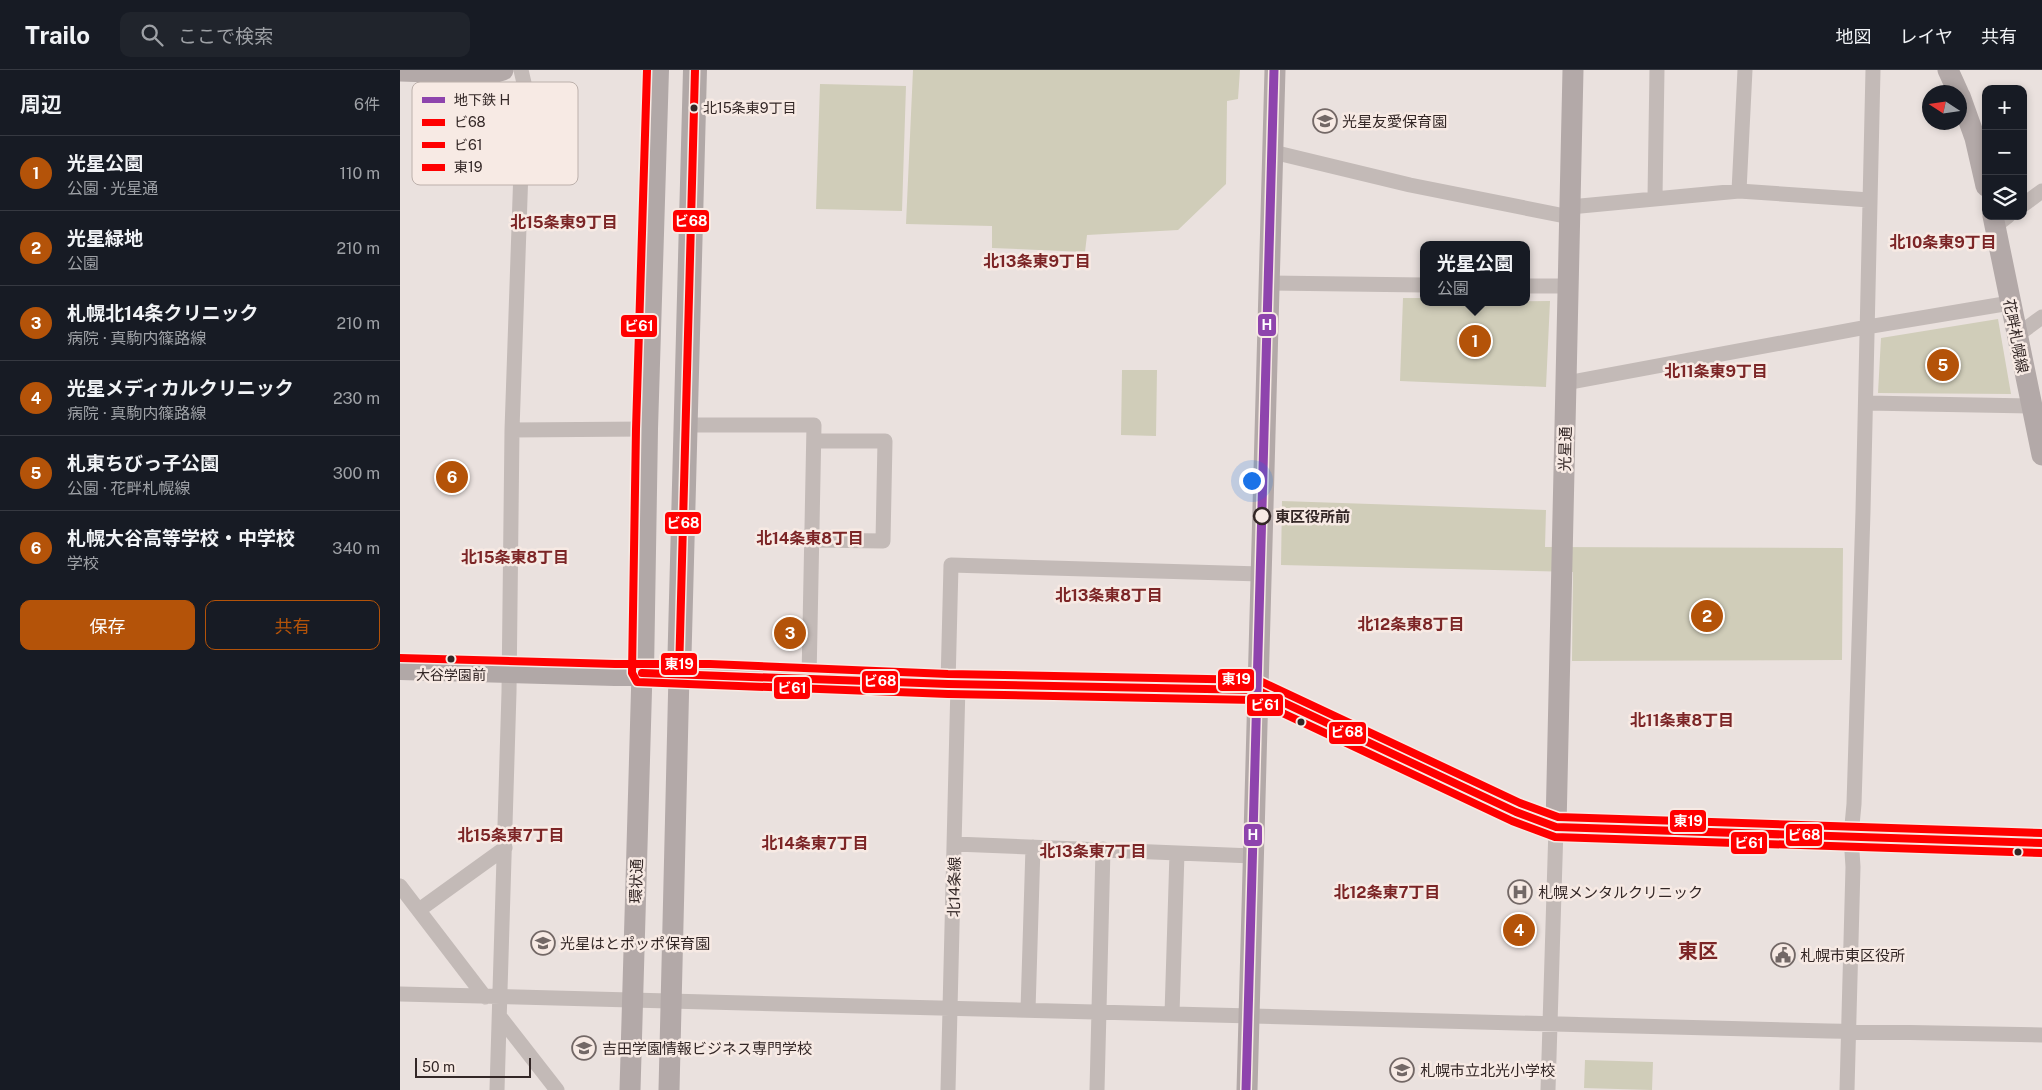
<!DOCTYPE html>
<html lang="ja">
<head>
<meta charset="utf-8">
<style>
  :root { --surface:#171b24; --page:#20242c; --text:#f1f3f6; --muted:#9ea1a6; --line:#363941; --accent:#b45309 }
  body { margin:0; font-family:"Public Sans","Noto Sans JP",sans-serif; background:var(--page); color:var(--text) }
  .controls { position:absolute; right:15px; top:15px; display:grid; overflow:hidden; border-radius:10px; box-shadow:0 2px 8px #0003 }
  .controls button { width:45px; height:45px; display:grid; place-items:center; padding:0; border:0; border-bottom:1px solid var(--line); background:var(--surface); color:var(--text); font:25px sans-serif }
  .compass { position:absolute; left:1522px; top:15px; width:45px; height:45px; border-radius:50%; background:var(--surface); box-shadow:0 2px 8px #0003; rotate:282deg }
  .scale { position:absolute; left:15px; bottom:12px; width:116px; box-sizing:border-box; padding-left:5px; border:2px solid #332726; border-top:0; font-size:14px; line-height:18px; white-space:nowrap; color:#332726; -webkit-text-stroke:4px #f7eae4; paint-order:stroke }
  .you { position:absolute; left:851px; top:410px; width:18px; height:18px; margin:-12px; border:4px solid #fff; border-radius:50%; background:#1a73e8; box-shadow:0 0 0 8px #1a73e833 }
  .badge { display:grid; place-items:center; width:32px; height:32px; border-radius:50%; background:var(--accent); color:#fff; font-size:16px; font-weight:700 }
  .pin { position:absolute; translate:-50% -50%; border:2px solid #fff; box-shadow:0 1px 5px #0006 }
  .popup { position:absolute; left:1020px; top:171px; width:110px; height:65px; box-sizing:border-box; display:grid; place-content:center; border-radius:10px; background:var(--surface); filter:drop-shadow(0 1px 4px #0005); font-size:16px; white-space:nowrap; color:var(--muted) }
  .popup b { font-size:19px; color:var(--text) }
  .popup::after { content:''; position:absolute; left:50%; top:100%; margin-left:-10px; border:10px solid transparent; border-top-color:var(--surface) }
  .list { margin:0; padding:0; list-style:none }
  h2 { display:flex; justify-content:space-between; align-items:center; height:65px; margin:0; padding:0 20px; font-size:21px }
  h2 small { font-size:16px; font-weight:400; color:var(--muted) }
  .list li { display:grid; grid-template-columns:32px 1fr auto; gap:15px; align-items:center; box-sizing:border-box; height:75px; padding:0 20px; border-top:1px solid var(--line) }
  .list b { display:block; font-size:19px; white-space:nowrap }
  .list p { margin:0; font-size:16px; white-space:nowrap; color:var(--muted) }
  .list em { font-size:16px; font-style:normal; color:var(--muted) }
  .actions { display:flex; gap:10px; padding:15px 20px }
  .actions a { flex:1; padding:11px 0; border:1px solid var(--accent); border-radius:10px; text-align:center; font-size:18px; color:var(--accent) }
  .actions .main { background:var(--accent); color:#fff }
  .icon { flex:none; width:28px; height:28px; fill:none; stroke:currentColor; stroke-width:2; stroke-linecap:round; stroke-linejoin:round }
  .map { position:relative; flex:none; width:1642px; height:1020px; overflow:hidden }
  header { display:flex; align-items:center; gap:30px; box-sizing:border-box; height:70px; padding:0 25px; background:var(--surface); border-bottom:1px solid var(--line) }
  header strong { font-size:24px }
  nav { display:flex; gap:28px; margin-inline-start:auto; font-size:18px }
  .search { width:350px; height:45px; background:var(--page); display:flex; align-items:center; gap:12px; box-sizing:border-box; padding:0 18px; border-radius:10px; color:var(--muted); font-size:19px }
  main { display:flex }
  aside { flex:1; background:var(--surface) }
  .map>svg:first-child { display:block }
  .green { fill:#d0cdb9 }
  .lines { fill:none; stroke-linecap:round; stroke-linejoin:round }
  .street { stroke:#c3bab7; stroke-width:15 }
  .secondary { stroke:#b3a9a8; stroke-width:21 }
  .primary { stroke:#b1a8a7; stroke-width:24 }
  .bus-1-casing { stroke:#f7eae4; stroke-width:11 }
  .bus-2-casing { stroke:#f7eae4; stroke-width:11 }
  .bus-3-casing { stroke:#f7eae4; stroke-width:11 }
  .bus-1 { stroke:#f00; stroke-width:8 }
  .bus-2 { stroke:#f00; stroke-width:8 }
  .bus-3 { stroke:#f00; stroke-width:8 }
  .metro-1-casing { stroke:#f7eae4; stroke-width:12 }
  .metro-1 { stroke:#8e44ad; stroke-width:9 }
  .bus-dot { fill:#332726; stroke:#f7eae4; stroke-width:2 }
  .stop-dot { fill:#f7eae4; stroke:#332726; stroke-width:2.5 }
  .labels { text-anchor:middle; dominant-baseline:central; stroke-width:5; stroke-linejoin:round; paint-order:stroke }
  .bus-label { font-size:14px; fill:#332726; stroke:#f7eae4; text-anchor:start }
  .poi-label { font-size:15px; fill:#332726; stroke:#f7eae4; text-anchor:start }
  .street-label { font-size:15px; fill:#332726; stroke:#f7eae4 }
  .stop-label { font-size:15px; font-weight:bold; fill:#332726; stroke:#f7eae4; text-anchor:start }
  .neighbourhood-label { font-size:16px; font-weight:bold; fill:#7c2526; stroke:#f7eae4 }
  .district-label { font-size:20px; font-weight:bold; fill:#7c2526; stroke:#f7eae4 }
  .key { fill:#f7eae4; stroke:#bcb0ab; stroke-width:1 }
  .key-label { font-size:14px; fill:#332726 }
  .line-badge { stroke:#f7eae4; stroke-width:2 }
  .badge-label { font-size:14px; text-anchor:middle; font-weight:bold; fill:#fff }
</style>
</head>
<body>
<header>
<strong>Trailo</strong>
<div class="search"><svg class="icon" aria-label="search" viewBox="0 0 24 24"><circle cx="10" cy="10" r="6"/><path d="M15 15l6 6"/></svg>ここで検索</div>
<nav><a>地図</a><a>レイヤ</a><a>共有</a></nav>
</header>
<main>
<aside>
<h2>周辺<small>6件</small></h2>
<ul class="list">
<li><span class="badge">1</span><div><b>光星公園</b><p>公園 · 光星通</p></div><em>110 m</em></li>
<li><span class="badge">2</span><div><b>光星緑地</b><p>公園</p></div><em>210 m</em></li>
<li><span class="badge">3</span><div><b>札幌北14条クリニック</b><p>病院 · 真駒内篠路線</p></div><em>210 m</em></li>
<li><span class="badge">4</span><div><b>光星メディカルクリニック</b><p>病院 · 真駒内篠路線</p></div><em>230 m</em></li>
<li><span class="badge">5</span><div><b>札東ちびっ子公園</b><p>公園 · 花畔札幌線</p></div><em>300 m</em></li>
<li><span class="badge">6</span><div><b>札幌大谷高等学校・中学校</b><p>学校</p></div><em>340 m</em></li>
</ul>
<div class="actions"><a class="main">保存</a><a>共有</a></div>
</aside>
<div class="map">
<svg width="1642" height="1020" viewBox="0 0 1642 1020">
  <rect width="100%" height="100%" fill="#eae1de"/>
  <path class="green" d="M513,0H840L838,29L827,31L826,114L778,160L687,165L685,182L592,178V156L506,154Z
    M420,14L506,16L502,141L416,139Z
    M1003,228H1024V232L1150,231L1146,317L1000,311Z
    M1598,249L1611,324L1478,323L1481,268Z
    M722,300H757L756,366L721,365Z
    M882,431L1146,440L1145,477L1443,478L1442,590L1172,591L1173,502L881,495Z
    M1185,990L1253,992L1252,1020L1184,1018Z"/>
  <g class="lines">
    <path class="street" d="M873,82L1010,115L1170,147
      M1339,121L1345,0
      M1255,127L1257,0
      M1623,135L1642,121
      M1170,137L1339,121L1470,130
      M1595,156L1608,146
      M869,213L1024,215
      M1126,216H1169
      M1616,266L1642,247
      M1166,313L1467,257L1610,233
      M1466,333L1631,336
      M286,355H414L409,609
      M112,360L246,359
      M413,470L483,471L485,371H414
      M548,614L551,495L861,504
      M555,774L853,786
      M0,816L85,927
      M19,840L105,778
      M0,924L1428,961L1642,965
      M628,940L633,777
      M772,944L777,783
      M100,947L157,1020
      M97,1020L109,622L112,360L124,13L121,0
      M548,1020L558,614
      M697,1020L703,779
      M1148,1020L1156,757
      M1447,1020L1453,797L1451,766L1454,734L1463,441L1473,0"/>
    <path class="secondary" d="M1548,0L1558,22
      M0,1L90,4L103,0
      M1560,26L1575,68L1586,116
      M1593,146L1642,385
      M1156,757L1173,0
      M230,1020L242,603
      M269,1020L279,604
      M847,1020L875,0"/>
    <path class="primary" d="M0,598L215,604H310L548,614L857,620L1116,742L1156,757L1422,767H1490L1642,773
      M242,603L246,359L257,0
      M279,604L295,0"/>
    <g class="bus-1-casing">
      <path id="bus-1" d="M242,603L548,614L857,620L1116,742L1156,757L1642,773
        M279,604L295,0"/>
    </g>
    <g class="bus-2-casing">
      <path id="bus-2" d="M247,0L236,359L232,603L237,612L548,624L855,630L1112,751L1155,767L1642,783"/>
    </g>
    <g class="bus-3-casing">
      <path id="bus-3" d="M0,588L215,594H310L548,604L858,610L1120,733L1158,747L1642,763"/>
    </g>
    <use href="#bus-1" class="bus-1"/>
    <use href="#bus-2" class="bus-2"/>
    <use href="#bus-3" class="bus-3"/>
    <g class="metro-1-casing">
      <path id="metro-1" d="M846,1020L874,0"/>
    </g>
    <use href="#metro-1" class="metro-1"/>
  </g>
  <defs>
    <g id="school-ring" transform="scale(1.25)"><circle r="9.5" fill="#f7eae4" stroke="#736866" stroke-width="1.5"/><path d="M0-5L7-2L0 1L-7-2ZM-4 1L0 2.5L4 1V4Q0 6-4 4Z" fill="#736866"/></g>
    <g id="hospital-ring" transform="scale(1.25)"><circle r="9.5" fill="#f7eae4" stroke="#736866" stroke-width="1.5"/><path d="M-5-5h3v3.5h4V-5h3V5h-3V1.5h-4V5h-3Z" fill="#736866"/></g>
    <g id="civic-ring" transform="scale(1.25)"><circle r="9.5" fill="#f7eae4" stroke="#736866" stroke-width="1.5"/><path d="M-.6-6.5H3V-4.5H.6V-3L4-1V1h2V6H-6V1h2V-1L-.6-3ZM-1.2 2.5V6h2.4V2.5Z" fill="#736866"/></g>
    <g id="university-ring" transform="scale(1.25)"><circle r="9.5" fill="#f7eae4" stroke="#736866" stroke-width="1.5"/><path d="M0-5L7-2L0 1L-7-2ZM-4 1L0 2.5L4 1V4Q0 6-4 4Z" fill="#736866"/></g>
  </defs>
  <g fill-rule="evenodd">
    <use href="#school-ring" x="925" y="51"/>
    <use href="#hospital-ring" x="1120" y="822"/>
    <use href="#school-ring" x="143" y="873"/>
    <use href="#civic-ring" x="1383" y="885"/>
    <use href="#university-ring" x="184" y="978"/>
    <use href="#school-ring" x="1002" y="1000"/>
  </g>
  <g class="bus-dot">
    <circle cx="294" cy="38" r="4.5"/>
    <circle cx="51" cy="589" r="4.5"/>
    <circle cx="901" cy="652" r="4.5"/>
    <circle cx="1618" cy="782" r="4.5"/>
  </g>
  <circle class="stop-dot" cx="862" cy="446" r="8"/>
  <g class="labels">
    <g class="bus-label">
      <text x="303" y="38">北15条東9丁目</text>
      <text x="51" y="605" text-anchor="middle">大谷学園前</text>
    </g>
    <g class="poi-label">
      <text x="942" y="51">光星友愛保育園</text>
      <text x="1138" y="822">札幌メンタルクリニック</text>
      <text x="160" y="873">光星はとポッポ保育園</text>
      <text x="1400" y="885">札幌市東区役所</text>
      <text x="202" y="978">吉田学園情報ビジネス専門学校</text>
      <text x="1020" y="1000">札幌市立北光小学校</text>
    </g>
    <g class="street-label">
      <text transform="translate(1616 266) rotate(79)">花畔札幌線</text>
      <text transform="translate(1165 379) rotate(-89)">光星通</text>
      <text transform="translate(236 811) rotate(-88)">環状通</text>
      <text transform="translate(554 817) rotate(-89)">北14条線</text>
    </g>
    <g class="stop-label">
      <text x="875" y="446">東区役所前</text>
    </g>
    <g class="neighbourhood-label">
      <text x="164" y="152">北15条東9丁目</text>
      <text x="1543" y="172">北10条東9丁目</text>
      <text x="637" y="191">北13条東9丁目</text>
      <text x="1316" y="301">北11条東9丁目</text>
      <text x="410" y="468">北14条東8丁目</text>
      <text x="115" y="487">北15条東8丁目</text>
      <text x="709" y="525">北13条東8丁目</text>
      <text x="1011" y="554">北12条東8丁目</text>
      <text x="1282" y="650">北11条東8丁目</text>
      <text x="111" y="765">北15条東7丁目</text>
      <text x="415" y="773">北14条東7丁目</text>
      <text x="693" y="781">北13条東7丁目</text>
      <text x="987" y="822">北12条東7丁目</text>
    </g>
    <g class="district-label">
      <text x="1298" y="881">東区</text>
    </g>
  </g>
  <rect x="12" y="12" width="166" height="103" rx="8" class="key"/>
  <rect x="22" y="27" width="23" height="6" fill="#8e44ad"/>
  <rect x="22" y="49" width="23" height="7" fill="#f00"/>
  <rect x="22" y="72" width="23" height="6" fill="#f00"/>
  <rect x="22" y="94" width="23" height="7" fill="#f00"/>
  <g class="key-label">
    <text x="54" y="35">地下鉄 H</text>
    <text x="54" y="57">ビ68</text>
    <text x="54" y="80">ビ61</text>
    <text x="54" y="102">東19</text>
  </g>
  <g class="line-badge">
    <rect x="272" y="139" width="38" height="24" rx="5" fill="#f00"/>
    <rect x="857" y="243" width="20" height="24" rx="5" fill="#8e44ad"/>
    <rect x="220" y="244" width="38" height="24" rx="5" fill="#f00"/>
    <rect x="264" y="441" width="38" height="24" rx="5" fill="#f00"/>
    <rect x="260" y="582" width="38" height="24" rx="5" fill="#f00"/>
    <rect x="817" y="598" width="38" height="24" rx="5" fill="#f00"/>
    <rect x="461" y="600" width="38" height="24" rx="5" fill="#f00"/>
    <rect x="373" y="606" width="38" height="24" rx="5" fill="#f00"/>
    <rect x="846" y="623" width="38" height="24" rx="5" fill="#f00"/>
    <rect x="928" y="651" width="39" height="24" rx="5" fill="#f00"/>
    <rect x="1269" y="739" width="38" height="24" rx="5" fill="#f00"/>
    <rect x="843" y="753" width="20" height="24" rx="5" fill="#8e44ad"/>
    <rect x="1385" y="753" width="38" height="24" rx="5" fill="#f00"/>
    <rect x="1330" y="761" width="38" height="24" rx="5" fill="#f00"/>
  </g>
  <g class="badge-label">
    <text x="291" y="156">ビ68</text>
    <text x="867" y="260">H</text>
    <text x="239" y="261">ビ61</text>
    <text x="283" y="458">ビ68</text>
    <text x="279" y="599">東19</text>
    <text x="836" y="614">東19</text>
    <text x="480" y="616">ビ68</text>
    <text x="392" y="623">ビ61</text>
    <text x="865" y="640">ビ61</text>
    <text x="947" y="667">ビ68</text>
    <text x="1288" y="756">東19</text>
    <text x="853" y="770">H</text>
    <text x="1404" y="770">ビ68</text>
    <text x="1349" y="778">ビ61</text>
  </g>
</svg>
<div class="controls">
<button>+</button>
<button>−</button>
<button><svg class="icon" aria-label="layers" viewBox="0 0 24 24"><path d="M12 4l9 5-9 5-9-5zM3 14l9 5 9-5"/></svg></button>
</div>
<svg class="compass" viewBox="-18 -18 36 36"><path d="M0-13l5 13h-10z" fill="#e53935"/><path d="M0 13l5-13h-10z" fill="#9ea1a6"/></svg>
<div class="scale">50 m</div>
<div class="you"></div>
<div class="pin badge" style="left:1075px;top:271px">1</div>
<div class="popup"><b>光星公園</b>公園</div>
<div class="pin badge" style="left:1307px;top:546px">2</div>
<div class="pin badge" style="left:390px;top:563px">3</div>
<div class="pin badge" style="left:1119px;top:860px">4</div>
<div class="pin badge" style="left:1543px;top:295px">5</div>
<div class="pin badge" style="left:52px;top:407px">6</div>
</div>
</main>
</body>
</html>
